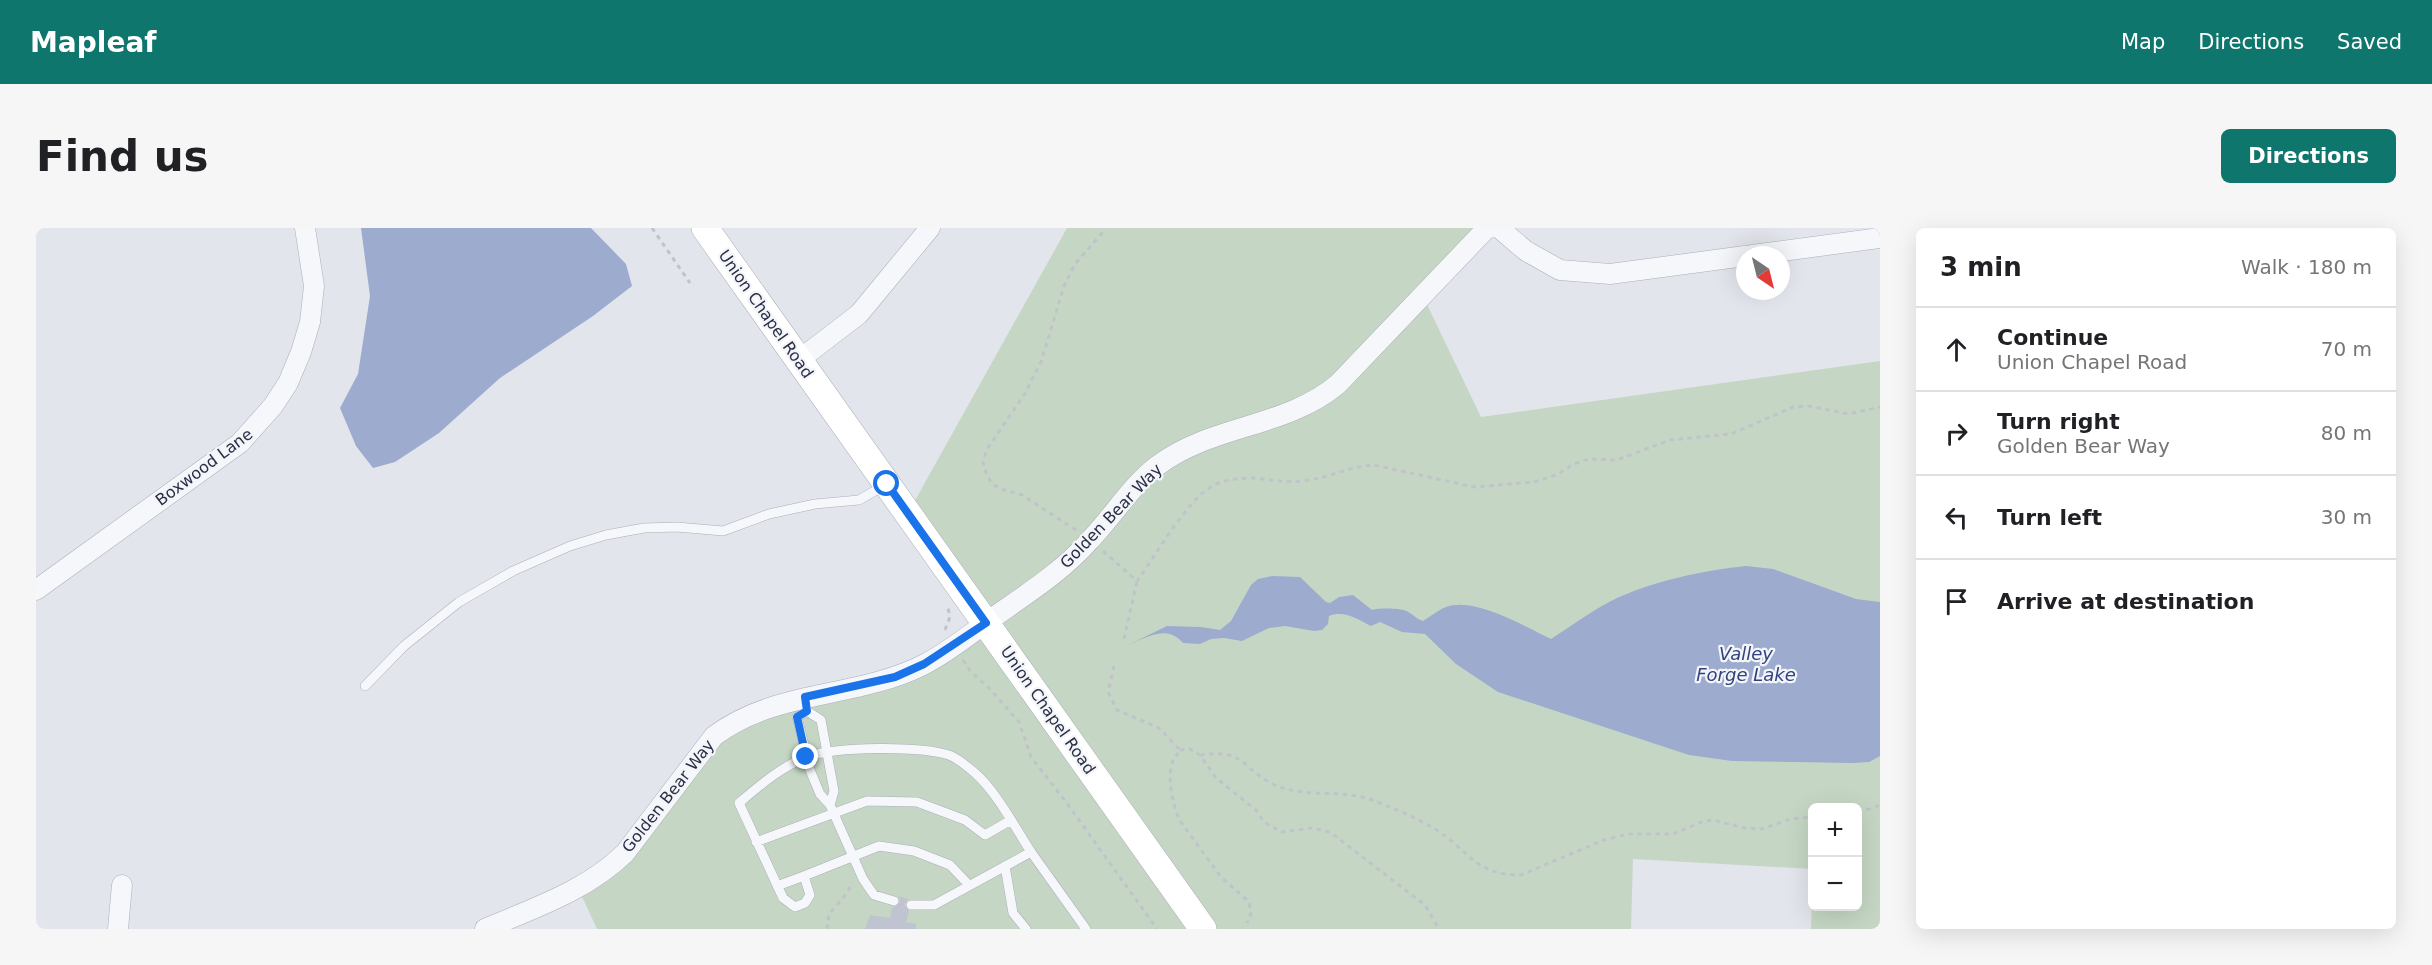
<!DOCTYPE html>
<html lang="en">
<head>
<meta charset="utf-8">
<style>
  :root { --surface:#fff; --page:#f6f6f6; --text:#202124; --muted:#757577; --line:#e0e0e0; --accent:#0f766e }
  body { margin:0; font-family:"DejaVu Sans",sans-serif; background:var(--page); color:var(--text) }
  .controls { position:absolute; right:18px; bottom:18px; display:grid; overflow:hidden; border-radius:9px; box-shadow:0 6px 24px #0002 }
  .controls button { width:54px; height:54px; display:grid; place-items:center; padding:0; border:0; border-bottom:2px solid var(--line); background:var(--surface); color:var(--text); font:30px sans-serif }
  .compass { position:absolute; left:1700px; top:18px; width:54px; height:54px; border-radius:50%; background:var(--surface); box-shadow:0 6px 24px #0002; rotate:145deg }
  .stop { position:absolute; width:18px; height:18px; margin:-14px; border:4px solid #1a73e8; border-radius:50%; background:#fff }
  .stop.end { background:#1a73e8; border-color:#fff; box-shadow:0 2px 6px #0008 }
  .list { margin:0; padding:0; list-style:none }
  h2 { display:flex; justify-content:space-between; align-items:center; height:78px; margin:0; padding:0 24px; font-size:26px }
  h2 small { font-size:20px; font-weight:400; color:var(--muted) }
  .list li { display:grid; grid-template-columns:39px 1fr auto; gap:18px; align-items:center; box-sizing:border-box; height:84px; padding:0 24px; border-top:2px solid var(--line) }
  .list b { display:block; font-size:22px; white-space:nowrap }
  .list p { margin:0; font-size:20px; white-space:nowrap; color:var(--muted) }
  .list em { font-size:20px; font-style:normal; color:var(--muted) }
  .icon { flex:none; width:33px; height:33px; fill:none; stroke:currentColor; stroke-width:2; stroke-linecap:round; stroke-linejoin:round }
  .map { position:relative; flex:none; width:1844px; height:701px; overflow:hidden; border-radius:9px }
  header { display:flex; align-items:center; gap:36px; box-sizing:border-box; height:84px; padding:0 30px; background:var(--accent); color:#fff }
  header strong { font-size:28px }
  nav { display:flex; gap:33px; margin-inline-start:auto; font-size:21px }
  .intro { display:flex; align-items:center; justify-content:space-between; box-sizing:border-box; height:144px; padding:0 36px }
  h1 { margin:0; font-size:42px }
  .button { padding:15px 27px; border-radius:9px; background:var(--accent); color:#fff; font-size:21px; font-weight:700 }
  main { display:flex; gap:36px; padding:0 36px }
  aside { flex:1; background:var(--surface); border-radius:9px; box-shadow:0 6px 24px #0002 }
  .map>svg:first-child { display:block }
  .green { fill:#c5d7c4 }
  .water { fill:#9cabce }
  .building { fill:#c0c3d0 }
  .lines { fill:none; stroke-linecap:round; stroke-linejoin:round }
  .lane-casing { stroke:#abaeba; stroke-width:10 }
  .street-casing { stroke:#abaeba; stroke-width:21 }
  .secondary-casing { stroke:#abaeba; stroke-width:28 }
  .path { stroke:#c1c3cb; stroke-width:3; stroke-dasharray:4.5 4.5; stroke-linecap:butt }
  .lane { stroke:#f6f7fa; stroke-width:9 }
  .street { stroke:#f6f7fa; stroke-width:20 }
  .secondary { stroke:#fff; stroke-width:27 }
  .route { stroke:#1a73e8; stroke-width:8 }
  .labels { text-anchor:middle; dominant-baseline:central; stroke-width:4.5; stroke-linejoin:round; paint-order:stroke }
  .street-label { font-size:16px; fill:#292e46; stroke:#f3f5f9 }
  .water-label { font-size:18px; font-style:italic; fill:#30437e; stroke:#f3f5f9 }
</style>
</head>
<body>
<header>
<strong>Mapleaf</strong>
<nav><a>Map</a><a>Directions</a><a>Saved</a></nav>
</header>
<div class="intro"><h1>Find us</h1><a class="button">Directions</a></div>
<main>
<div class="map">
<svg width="1844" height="701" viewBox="0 0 1844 701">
  <rect width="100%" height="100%" fill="#e3e5ec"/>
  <path class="green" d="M1031,0H1451L1386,66L1445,189L1844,133V701H1775L1776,673V678H1822V580H1776V641L1597,631L1595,701H561L542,660L557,652L678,508L838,455L950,395L872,285Z"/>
  <path class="water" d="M325,0H555L590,36L596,58L557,88L464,150L403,205L359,234L337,240L320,218L304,180L322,146L334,68Z
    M1710,338L1737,341L1820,371L1844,374V528L1833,534L1817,535L1696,533L1653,527L1462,464L1420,436L1389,406L1366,404L1344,394L1335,398C1321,391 1308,382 1293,388L1292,396L1286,402L1278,403L1249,398L1233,400L1206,413L1188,410L1175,411L1164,416L1147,415C1130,395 1108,411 1088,419L1131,398L1165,399L1184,402L1195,393L1215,357L1222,351L1236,348L1264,349L1290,374L1294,375L1303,369L1317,367L1336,382C1343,380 1363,380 1370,383C1376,385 1380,391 1387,393C1394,389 1402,382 1410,379C1438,368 1490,399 1515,411C1535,398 1554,384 1575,373C1616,353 1665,343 1710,338Z"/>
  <path class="building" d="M863,668L872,671L868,676L873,683L870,694L880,696V701H829L834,687L854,690L856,680L864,675Z"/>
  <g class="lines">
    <g class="lane-casing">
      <path id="lane" d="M329,458L368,418L423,374L477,343L534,318L570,307L608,300L641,299L687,303L733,286L779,276L823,272L849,257
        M770,477L771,483L785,492L798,563L794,577
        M771,483L761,489L774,542L784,566L794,577L827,651L838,667L858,673
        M720,614L831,573L881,574L929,592L949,607L975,592
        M969,638L977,685L990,701
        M933,657L914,637L878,623L843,618L768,648L774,667L769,675L759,679L747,670L703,575C723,558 746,538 771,529C801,518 883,518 913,527C921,530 932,539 939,545C960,563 980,601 995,624
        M741,658L768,648
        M875,677H898L995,624L1050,701"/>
    </g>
    <g class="street-casing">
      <path id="street" d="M1463,0L1490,23L1524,42L1574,46L1709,28
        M1716,27L1844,10
        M763,132L823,86L894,0
        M0,362L204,215L237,178L252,155L265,124L274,94L278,58L269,0
        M82,701L86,657
        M449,701C498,680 550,663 589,625L678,508C741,461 819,471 887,437C911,425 933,407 955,391C989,367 1026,344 1054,312C1077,288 1095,258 1121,238C1174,197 1250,200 1302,156L1451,0"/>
    </g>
    <g class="secondary-casing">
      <path id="secondary" d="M669,0L1167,701"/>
    </g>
    <path class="path" d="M616,0L654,55
      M1040,302L986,267L965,261L956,256L950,245L947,234L951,221L988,167L1005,134L1028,58L1039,36L1066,5L1068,0
      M1067,323L1101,353C1119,329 1151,272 1175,259C1186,252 1203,250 1216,250C1233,251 1249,255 1266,253C1291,251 1313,238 1338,237L1438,259L1498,254L1520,247L1538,236L1553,231L1581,232L1634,212L1695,206L1757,179L1773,178L1812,186L1844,179
      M909,402L914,389L912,380
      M1088,411L1101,353
      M927,432L935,444L952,459L983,494L995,529L1030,574L1121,701
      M1078,438L1072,464L1081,482L1123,500L1144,522C1142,526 1138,530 1136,535C1131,551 1137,578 1144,593L1185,649L1213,674L1215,685L1211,695
      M1144,522L1154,521L1164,527L1180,550L1220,582L1228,594L1246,604L1276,600L1294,604L1389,677L1403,701
      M1164,527C1211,520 1206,543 1241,558C1272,570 1306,561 1336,572C1357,580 1379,589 1399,601C1433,622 1438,647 1485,647L1568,612L1592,606H1637L1668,593L1677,592L1709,600L1725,601L1755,591L1776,589
      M1822,585L1844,577
      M791,701L793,686L807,670L817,655"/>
    <use href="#lane" class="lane"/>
    <use href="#street" class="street"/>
    <use href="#secondary" class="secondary"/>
  </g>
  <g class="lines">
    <path class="route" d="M770,529L761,489L771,483L769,469L859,449L888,436L950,395L851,256"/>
  </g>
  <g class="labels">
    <g class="street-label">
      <text transform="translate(730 86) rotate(55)">Union Chapel Road</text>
      <text transform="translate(168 239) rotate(-37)">Boxwood Lane</text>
      <text transform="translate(1075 288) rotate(-46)">Golden Bear Way</text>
      <text transform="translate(1012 482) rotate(55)">Union Chapel Road</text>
      <text transform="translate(632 568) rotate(-52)">Golden Bear Way</text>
    </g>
    <g class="water-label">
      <text x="1710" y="425">Valley<tspan x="1710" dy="21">Forge Lake</tspan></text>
    </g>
  </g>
</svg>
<div class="controls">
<button>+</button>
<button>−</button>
</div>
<svg class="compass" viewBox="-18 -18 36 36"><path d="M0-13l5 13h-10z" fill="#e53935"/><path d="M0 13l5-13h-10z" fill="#757577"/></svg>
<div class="stop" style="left:851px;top:256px"></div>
<div class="stop end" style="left:770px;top:529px"></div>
</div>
<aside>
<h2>3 min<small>Walk · 180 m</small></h2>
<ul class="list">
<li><svg class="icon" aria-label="ahead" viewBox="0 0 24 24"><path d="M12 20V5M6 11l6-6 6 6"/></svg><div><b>Continue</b><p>Union Chapel Road</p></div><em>70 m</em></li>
<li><svg class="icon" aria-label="right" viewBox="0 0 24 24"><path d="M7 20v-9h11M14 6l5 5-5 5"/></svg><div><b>Turn right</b><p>Golden Bear Way</p></div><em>80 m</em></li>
<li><svg class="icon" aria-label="left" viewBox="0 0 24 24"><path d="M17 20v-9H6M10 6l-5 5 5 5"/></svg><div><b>Turn left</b></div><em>30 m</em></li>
<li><svg class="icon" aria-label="arrive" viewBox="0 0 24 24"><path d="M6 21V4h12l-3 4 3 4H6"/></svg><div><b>Arrive at destination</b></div></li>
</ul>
</aside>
</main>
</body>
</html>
